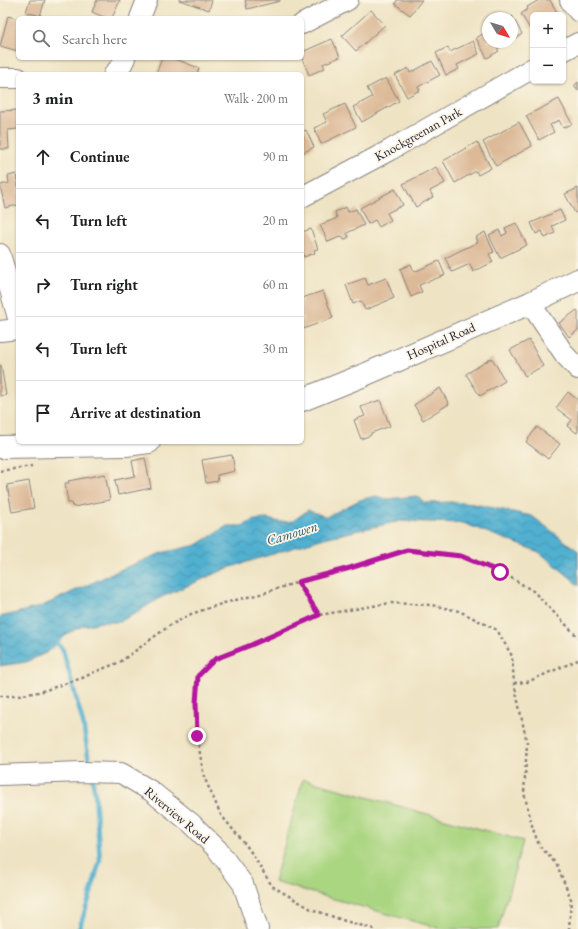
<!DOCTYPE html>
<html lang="en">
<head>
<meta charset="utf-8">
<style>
  :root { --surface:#fff; --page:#f6f6f6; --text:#202124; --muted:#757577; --line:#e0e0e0 }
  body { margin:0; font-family:"EB Garamond",serif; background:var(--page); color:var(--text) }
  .controls { position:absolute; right:12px; top:12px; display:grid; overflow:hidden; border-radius:6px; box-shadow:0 1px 3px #0004 }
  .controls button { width:36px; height:36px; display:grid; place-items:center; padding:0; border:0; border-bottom:1px solid var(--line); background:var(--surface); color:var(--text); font:20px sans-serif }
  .compass { position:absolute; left:482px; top:12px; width:36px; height:36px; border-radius:50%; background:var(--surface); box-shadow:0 1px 3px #0004; rotate:128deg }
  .stop { position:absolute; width:12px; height:12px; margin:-9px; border:3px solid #b5179e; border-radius:50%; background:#fff }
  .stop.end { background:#b5179e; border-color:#fff; box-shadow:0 1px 4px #0008 }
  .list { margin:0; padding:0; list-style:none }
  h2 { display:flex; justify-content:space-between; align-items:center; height:52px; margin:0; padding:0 16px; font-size:17px }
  h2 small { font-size:13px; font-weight:400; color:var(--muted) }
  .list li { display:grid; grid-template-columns:26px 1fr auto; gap:12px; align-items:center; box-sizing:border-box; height:64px; padding:0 16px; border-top:1px solid var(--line) }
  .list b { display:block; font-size:15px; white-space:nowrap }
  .list em { font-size:13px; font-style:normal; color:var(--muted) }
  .icon { flex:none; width:22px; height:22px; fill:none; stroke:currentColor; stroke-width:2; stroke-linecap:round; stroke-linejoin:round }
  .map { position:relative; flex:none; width:578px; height:929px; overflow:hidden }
  .search { position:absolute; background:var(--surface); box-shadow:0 1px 3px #0004; left:16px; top:16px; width:288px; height:44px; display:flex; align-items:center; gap:10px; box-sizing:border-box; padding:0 14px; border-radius:6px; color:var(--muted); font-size:15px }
  .panel { position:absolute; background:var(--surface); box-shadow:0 1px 3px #0004; left:16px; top:72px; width:288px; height:372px; border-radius:6px }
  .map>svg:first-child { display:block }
  .garden { fill:#aad581; stroke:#667c5e }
  .water { fill:url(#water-waves); stroke:#3a6986 }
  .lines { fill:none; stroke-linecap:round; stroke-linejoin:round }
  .stream { stroke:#51b0d0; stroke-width:4.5 }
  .building { fill:#dcb997 }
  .minor-casing { stroke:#88827f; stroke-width:22 }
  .major-casing { stroke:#88827f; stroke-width:24 }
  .path { stroke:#88827f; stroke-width:2.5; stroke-dasharray:3 3; stroke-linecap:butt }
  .minor { stroke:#fff; stroke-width:20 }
  .major { stroke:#fff; stroke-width:22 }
  .route { stroke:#b5179e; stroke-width:5 }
  .labels { text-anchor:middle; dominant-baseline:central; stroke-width:3.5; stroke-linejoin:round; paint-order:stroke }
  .street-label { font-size:13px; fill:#22223b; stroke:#fcf5e5 }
  .water-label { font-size:14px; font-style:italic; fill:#355b77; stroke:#fcf5e5 }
</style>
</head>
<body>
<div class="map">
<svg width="578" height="929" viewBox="0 0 578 929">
  <defs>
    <pattern id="water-waves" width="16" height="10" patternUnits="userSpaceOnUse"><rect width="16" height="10" fill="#51b0d0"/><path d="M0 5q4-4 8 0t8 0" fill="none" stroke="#438faa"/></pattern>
  </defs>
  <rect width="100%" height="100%" fill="#fcf5e5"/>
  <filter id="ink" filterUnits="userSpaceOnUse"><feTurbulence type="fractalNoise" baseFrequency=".025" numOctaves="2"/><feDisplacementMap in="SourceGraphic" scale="8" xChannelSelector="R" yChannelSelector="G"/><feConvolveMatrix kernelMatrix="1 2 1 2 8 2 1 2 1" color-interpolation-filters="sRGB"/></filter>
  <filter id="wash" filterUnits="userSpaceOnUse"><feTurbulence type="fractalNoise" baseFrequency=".012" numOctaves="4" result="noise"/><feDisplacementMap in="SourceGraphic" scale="16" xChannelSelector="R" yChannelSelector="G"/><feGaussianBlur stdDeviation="0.9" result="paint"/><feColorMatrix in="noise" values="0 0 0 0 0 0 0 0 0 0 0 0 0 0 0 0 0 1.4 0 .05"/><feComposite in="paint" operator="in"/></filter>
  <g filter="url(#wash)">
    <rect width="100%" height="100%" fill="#eee3c3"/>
    <path class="garden" d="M303,779L523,841L498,929H441L274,882Z"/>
    <path class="water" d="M376,496L387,499L417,496L425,503L452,502L474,504L532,516L578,551V586L571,578L539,552L463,523L400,521L324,538L228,568L162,597L120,622H101L83,626L68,633L48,652L26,662L0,666V617L40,607L122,569L161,553L197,545L227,526H242L255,520L267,519L281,522L293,521L308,510L326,517L360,500Z"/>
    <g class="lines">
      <path class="stream" d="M54,639L63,650L83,723L90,767
        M79,929L90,896L100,860L95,795L92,776"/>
    </g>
    <g id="blocks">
      <path class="building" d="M30,0H45L40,16L26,12Z
        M97,0H120L112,18H106L92,12Z
        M179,0H212L209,10Z
        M245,0H280V1L247,9Z
        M397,0H422L410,15L395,4Z
        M539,0H550L558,14L533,15V27L530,29L521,14L528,9L527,7Z
        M371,10L385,25L356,51L342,36Z
        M8,16L18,19V51L0,46Z
        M512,16L522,34L512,40Z
        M488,31V42H509L497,49L499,51L487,58L476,38Z
        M332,39L340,57L323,64L325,68L309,75L302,58V52Z
        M473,41L479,54L457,65L459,69L446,75L436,53L448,47L450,52Z
        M162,58H172L199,68L197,74H156Z
        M432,61L440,75L418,87L420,90L407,97L395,75L408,68L410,73Z
        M386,78L399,101L362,122L353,107L372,97L367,88Z
        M578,82V91L574,86Z
        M559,99L572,124L563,128L559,120L550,125L554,132L539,140L526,116Z
        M345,104L356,127L321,144L314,128L327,122L323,114Z
        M18,110V129L8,130L9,149H0V111Z
        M519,122L532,146L496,166L483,142Z
        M306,130L314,147L302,153V132Z
        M477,142L491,168L478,175L476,171L455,183L443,161Z
        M436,167L445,183L430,191L433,197L416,207L403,184Z
        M16,174L17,181H18V205L5,208L0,185L9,183L8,176Z
        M578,188V212L575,213L565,194Z
        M395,189L403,205L387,213L391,220L379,227L375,220L368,224L360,208Z
        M346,207L348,212L356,209L364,225L347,233L349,237L344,240L342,236L328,242L320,225L337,218L335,212Z
        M560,210L565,220L552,226L555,233L545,238L542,231L536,234L531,223Z
        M516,223L527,245L500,258L489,235L499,230L502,236L507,233L505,228Z
        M311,229L318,249L314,250L315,253L304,257L303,254H302V232Z
        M485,232L494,252L489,254L493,262L473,272L470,264L452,272L445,258L478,242L476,237Z
        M439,261L445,275L419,285L422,292L411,297L400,269L411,264L414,272Z
        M365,278L368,285L386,278L394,298L365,310L361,301L353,304L346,285Z
        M323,291L333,318L303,329L302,298Z
        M577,310L578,311V330L569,337L559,323Z
        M529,340L543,366L525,376L510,350Z
        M492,358L505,381L480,396L466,374Z
        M0,365H1L6,395L0,396Z
        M440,388L449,404L423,420L414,405Z
        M568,392L578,400V431L577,433L567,426L572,420L556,408Z
        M380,400L390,426L371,433V435L361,439L354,420L365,416L361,407Z
        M537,427L560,444L548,459L526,442Z
        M232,455L235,471L217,475L218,481L206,483L202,460Z
        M145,458L151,488L118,495L115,480L135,476L132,461Z
        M105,474L110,500L73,507L72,503H68L65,483H69L68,481Z
        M29,481L34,508L12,512L7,485Z"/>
    </g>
  </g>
  <g filter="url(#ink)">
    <use href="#blocks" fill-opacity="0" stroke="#88827f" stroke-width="1"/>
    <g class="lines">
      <g class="minor-casing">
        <path id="minor" d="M570,0L578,11
          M140,18L147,0
          M302,24L348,0
          M563,51L578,43
          M114,74L121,66L125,58
          M0,78H18
          M302,197L390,150L533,68
          M0,254L18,318
          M530,303L565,355L578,369
          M0,331L18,329
          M0,775L81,772L121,773L151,791L192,824L217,849L243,884L258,929"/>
      </g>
      <g class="major-casing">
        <path id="major" d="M302,400L364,375L530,303L578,280
          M0,447L126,445L149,442"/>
      </g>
      <path class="path" d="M0,471L32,466
        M298,582L319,615
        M514,683L527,682L578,660
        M0,696H18L43,691L85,677L92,673L120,662L169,626L191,614L224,603L264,593L298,582L350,568L407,550L461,556L500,571L533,591L578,637
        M374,929L345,921L311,909L272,886L249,849L221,815L204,777L197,736L196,703L198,676L215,659L251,645L319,615L391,603L431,605L459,611L497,630L512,656L514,683L527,743L524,793L533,829L539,845L557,865L571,899L569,929"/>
      <use href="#minor" class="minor"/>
      <use href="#major" class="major"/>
    </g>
  </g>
  <g class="lines" filter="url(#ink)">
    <path class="route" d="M197,736L196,703L198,676L215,659L251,645L319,615L298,582L350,568L407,550L461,556L500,572"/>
  </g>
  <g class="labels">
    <g class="street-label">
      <text transform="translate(418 134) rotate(-29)">Knockgreenan Park</text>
      <text transform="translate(441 341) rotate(-24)">Hospital Road</text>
      <text transform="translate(177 815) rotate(40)">Riverview Road</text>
    </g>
    <g class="water-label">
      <text transform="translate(292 533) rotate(-17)">Camowen</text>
    </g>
  </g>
</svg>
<div class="controls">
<button>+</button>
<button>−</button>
</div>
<svg class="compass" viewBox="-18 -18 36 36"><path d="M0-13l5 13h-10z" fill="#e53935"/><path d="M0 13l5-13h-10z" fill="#757577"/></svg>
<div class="stop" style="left:500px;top:572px"></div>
<div class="stop end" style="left:197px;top:736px"></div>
<div class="search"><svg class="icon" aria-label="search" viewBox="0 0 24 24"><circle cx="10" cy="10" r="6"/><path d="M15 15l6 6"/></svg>Search here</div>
<section class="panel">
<h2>3 min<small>Walk · 200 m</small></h2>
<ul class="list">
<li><svg class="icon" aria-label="ahead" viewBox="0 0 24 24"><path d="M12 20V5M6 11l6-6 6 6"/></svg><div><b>Continue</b></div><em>90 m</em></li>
<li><svg class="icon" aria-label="left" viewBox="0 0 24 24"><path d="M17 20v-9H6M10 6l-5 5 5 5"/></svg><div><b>Turn left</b></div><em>20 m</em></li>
<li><svg class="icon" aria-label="right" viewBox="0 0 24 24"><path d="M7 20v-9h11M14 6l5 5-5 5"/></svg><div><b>Turn right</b></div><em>60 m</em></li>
<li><svg class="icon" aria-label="left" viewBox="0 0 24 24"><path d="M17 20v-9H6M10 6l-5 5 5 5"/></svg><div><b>Turn left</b></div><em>30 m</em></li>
<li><svg class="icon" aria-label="arrive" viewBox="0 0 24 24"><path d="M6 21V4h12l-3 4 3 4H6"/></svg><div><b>Arrive at destination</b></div></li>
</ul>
</section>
</div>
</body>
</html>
